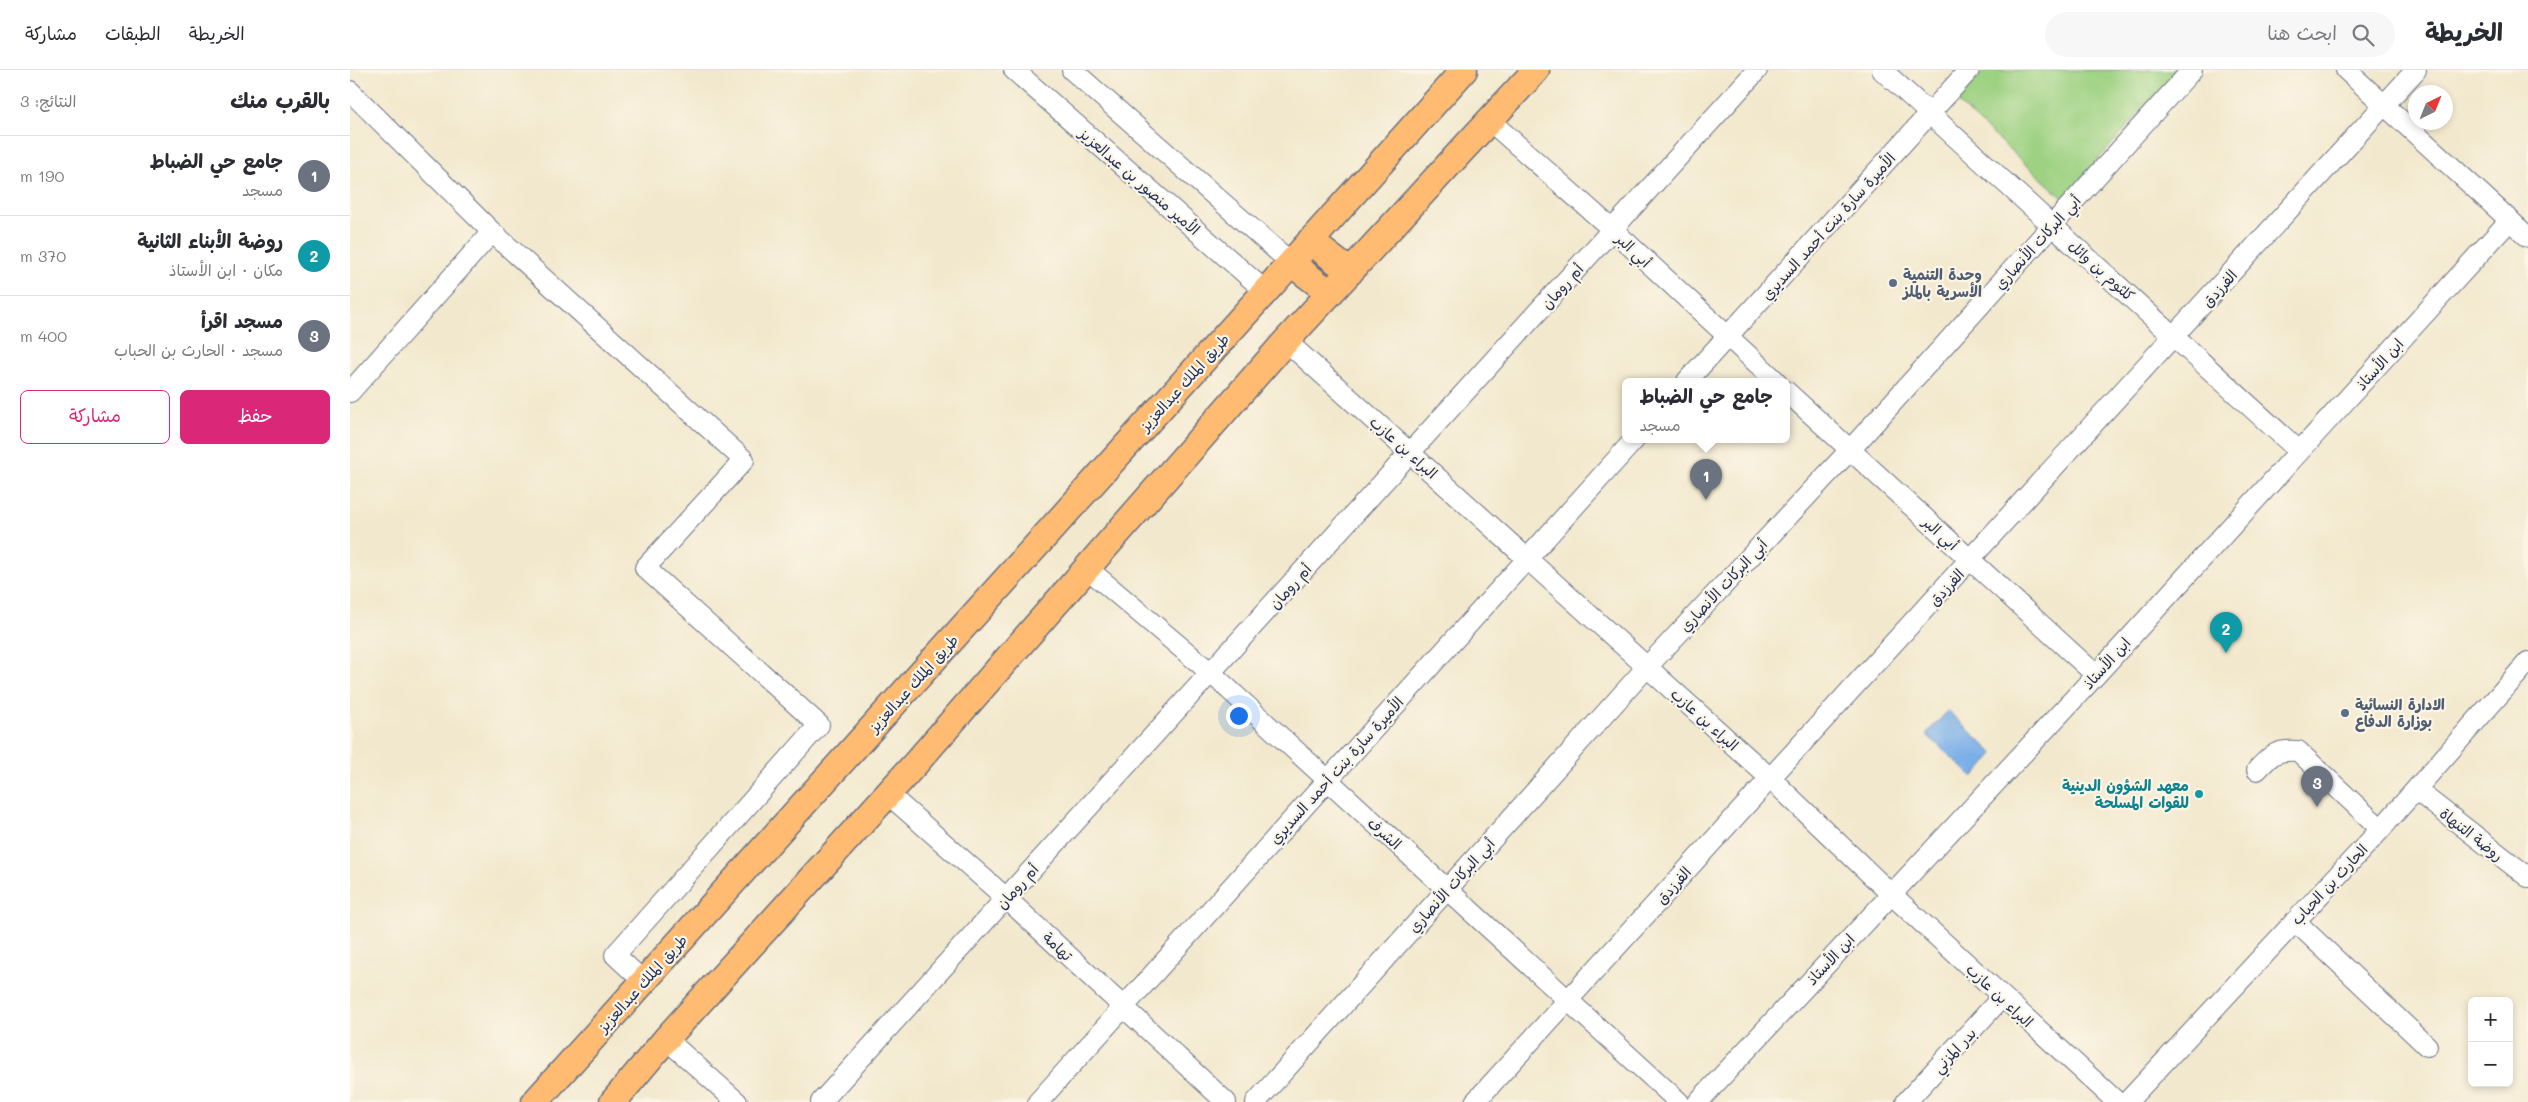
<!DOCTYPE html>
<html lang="ar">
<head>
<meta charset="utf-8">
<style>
  :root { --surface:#fff; --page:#f7f7f7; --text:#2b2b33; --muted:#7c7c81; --line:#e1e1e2; --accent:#db2777 }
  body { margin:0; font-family:Mali,"Playpen Sans Arabic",sans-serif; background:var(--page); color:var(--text); direction:rtl }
  .controls { position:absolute; right:15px; bottom:15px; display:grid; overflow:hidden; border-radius:8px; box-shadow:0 2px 8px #0003 }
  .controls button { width:45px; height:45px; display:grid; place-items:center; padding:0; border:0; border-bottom:1px solid var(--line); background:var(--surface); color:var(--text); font:25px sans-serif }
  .compass { position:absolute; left:2058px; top:15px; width:45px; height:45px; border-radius:50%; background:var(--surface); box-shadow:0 2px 8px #0003; rotate:43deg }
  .you { position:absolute; left:888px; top:645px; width:18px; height:18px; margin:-12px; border:4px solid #fff; border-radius:50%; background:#1a73e8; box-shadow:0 0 0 8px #1a73e833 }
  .badge { display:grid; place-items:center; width:32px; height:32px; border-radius:50%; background:var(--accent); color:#fff; font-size:16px; font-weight:700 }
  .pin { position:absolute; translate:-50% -41px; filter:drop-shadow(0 1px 2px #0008) }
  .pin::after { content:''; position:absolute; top:26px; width:18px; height:15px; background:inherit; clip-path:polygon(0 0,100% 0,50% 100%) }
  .popup { position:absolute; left:1272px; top:308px; width:168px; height:65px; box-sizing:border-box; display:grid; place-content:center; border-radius:8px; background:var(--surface); filter:drop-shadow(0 1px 4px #0005); font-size:16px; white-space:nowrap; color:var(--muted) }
  .popup b { font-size:19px; color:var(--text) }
  .popup::after { content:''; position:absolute; left:50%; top:100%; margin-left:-10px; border:10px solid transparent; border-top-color:var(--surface) }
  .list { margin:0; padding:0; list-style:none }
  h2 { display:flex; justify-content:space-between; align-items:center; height:65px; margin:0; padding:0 20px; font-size:21px }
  h2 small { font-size:16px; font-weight:400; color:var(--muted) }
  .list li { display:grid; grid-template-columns:32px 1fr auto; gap:15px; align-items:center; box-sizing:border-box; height:80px; padding:0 20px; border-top:1px solid var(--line) }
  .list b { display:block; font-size:19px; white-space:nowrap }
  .list p { margin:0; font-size:16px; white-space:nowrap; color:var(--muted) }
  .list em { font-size:16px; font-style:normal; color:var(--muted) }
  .actions { display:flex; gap:10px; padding:15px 20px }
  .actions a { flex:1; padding:11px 0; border:1px solid var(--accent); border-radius:8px; text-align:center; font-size:18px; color:var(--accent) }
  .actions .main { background:var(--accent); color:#fff }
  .icon { flex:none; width:28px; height:28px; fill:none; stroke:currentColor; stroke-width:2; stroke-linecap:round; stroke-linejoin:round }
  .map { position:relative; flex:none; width:2178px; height:1032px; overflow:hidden; direction:ltr }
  header { display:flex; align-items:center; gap:30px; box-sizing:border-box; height:70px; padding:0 25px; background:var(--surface); border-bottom:1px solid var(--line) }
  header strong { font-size:24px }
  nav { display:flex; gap:28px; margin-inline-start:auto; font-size:18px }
  .search { width:350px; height:45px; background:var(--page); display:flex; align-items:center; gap:12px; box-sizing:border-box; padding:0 18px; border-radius:28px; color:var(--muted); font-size:19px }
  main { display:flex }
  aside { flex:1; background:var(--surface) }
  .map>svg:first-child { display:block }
  .green { fill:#9ed283; stroke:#5c8070 }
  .water { fill:#7aafe8; stroke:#4a6fa3 }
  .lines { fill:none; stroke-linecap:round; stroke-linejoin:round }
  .minor-casing { stroke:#667085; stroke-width:22 }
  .major-casing { stroke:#667085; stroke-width:29 }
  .minor { stroke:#fff; stroke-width:20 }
  .major { stroke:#ffbb71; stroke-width:26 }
  .service-dot { fill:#5c6f8a; stroke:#fcf5e5; stroke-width:2 }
  .culture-dot { fill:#0f9aa8; stroke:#fcf5e5; stroke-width:2 }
  .labels { text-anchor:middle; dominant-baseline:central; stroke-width:4.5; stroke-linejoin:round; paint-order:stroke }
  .street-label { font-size:15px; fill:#1b2f5e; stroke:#fcf5e5 }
  .service-label { font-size:15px; font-weight:bold; fill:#4e5e75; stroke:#fcf5e5; text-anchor:start }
  .culture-label { font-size:15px; font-weight:bold; fill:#0d838f; stroke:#fcf5e5; text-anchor:end }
</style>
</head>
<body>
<header>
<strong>الخريطة</strong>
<div class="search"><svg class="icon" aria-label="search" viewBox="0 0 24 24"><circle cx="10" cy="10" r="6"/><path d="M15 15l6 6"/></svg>ابحث هنا</div>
<nav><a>الخريطة</a><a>الطبقات</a><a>مشاركة</a></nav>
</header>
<main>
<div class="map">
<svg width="2178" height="1032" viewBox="0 0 2178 1032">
  <rect width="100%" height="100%" fill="#fcf5e5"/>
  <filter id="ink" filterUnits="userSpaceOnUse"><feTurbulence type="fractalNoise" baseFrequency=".02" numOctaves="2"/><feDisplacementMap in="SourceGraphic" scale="10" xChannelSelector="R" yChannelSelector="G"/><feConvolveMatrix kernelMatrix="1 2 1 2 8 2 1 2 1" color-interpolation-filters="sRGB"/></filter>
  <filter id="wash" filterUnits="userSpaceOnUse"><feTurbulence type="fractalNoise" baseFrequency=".0096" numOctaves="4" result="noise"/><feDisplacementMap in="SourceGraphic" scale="20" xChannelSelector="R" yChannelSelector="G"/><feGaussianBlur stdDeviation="1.12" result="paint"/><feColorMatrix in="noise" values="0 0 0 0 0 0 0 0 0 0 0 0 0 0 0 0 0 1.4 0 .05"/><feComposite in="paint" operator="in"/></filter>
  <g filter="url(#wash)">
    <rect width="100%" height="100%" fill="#f2e8cd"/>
    <path class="green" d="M1635,0H1829L1713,128L1606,31Z"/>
    <path class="water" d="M1598,641L1644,684L1623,707L1576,664Z"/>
  </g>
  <g filter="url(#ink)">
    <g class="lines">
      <g class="minor-casing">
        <path id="minor" d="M664,0L915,221
          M722,0L941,193
          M1532,0L1949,381
          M1996,0L2178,167
          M0,21L142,162L394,390L295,498L469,655L265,885L293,911
          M1139,50L1263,160L1426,311
          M936,271L1420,708L1541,824L1767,1032
          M1337,311L1619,0
          M1436,321L1746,605
          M0,322L142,162
          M738,499L861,603L1329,1032
          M1907,700C1921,685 1926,679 1948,681L2031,759
          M2066,720L2178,807
          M538,724L656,828L876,1032
          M1945,851L2077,976
          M316,969L387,1032
          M471,1032L1407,0
          M688,1032L1285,369
          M906,1032L1297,597L1500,380L1842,0
          M1125,1032L2066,0
          M1348,1032L1746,605L2160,150
          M1556,1032L1652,927
          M1777,1032L2031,759L2178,592"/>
      </g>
      <g class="major-casing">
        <path id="major" d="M960,171L1000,202
          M941,193L1114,0
          M185,1032L941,193L980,223
          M263,1032L316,969L565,694L936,271L1186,0"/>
      </g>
      <use href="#minor" class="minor"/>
      <use href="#major" class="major"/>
    </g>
  </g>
  <g class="service-dot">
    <circle cx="1543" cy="213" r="5"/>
    <circle cx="1995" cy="643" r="5"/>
  </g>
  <circle class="culture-dot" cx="1849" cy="724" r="5"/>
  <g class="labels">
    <g class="street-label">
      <text transform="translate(790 111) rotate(41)">الأمير منصور بن عبدالعزيز</text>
      <text transform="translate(1478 156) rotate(-48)">الأميرة سارة بنت أحمد السديري</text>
      <text transform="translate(1687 172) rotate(-48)">أبي البركات الأنصاري</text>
      <text transform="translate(1284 180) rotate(43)">أبي البر</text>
      <text transform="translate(1752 200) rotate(42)">كلثوم بن وائل</text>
      <text transform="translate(1212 216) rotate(-48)">أم رومان</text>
      <text transform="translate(1869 218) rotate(-48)">الفرزدق</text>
      <text transform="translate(2029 294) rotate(-48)">ابن الأستاذ</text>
      <text transform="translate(834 312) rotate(-48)">طريق الملك عبدالعزيز</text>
      <text transform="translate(1054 377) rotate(42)">البراء بن عازب</text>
      <text transform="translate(1591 463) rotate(42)">أبي البر</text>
      <text transform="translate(1373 515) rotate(-47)">أبي البركات الأنصاري</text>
      <text transform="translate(940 516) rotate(-48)">أم رومان</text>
      <text transform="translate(1596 517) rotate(-47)">الفرزدق</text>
      <text transform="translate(1756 593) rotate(-48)">ابن الأستاذ</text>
      <text transform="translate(563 613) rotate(-48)">طريق الملك عبدالعزيز</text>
      <text transform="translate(1355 649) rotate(42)">البراء بن عازب</text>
      <text transform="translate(986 700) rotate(-48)">الأميرة سارة بنت أحمد السديري</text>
      <text transform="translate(1035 763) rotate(42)">الشرف</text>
      <text transform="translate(2122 764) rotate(38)">روضة التنهاة</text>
      <text transform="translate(1979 814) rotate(-47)">الحارث بن الحباب</text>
      <text transform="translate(1101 815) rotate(-48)">أبي البركات الأنصاري</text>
      <text transform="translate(1323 815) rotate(-48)">الفرزدق</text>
      <text transform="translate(667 816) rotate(-48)">أم رومان</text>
      <text transform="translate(708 876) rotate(43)">تهامة</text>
      <text transform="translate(1480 889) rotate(-47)">ابن الأستاذ</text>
      <text transform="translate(292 913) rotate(-48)">طريق الملك عبدالعزيز</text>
      <text transform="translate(1650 925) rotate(43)">البراء بن عازب</text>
      <text transform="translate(1604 980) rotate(-47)">بدر المزني</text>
    </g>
    <g class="service-label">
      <text x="1553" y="204">وحدة التنمية<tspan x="1553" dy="17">الأسرية بالملز</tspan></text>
      <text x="2005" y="634">الادارة النسائية<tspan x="2005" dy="17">بوزارة الدفاع</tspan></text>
    </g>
    <g class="culture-label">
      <text x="1839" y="715">معهد الشؤون الدينية<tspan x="1839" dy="17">للقوات المسلحة</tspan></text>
    </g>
  </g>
</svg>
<div class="controls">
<button>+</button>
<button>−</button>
</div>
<svg class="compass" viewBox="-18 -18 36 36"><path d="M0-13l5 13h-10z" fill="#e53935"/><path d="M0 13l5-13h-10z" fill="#7c7c81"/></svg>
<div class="you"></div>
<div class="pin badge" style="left:1356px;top:430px;background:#6b7280">1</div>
<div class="popup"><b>جامع حي الضباط</b>مسجد</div>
<div class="pin badge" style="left:1876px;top:583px;background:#0f9aa8">2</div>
<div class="pin badge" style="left:1967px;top:737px;background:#6b7280">3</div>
</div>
<aside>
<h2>بالقرب منك<small>النتائج: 3</small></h2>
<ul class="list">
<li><span class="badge" style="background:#6b7280">1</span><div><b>جامع حي الضباط</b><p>مسجد</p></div><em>190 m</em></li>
<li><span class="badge" style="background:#0f9aa8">2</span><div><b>روضة الأبناء الثانية</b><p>مكان · ابن الأستاذ</p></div><em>370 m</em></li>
<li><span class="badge" style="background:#6b7280">3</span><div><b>مسجد اقرأ</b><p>مسجد · الحارث بن الحباب</p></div><em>400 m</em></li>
</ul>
<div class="actions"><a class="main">حفظ</a><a>مشاركة</a></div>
</aside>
</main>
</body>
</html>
